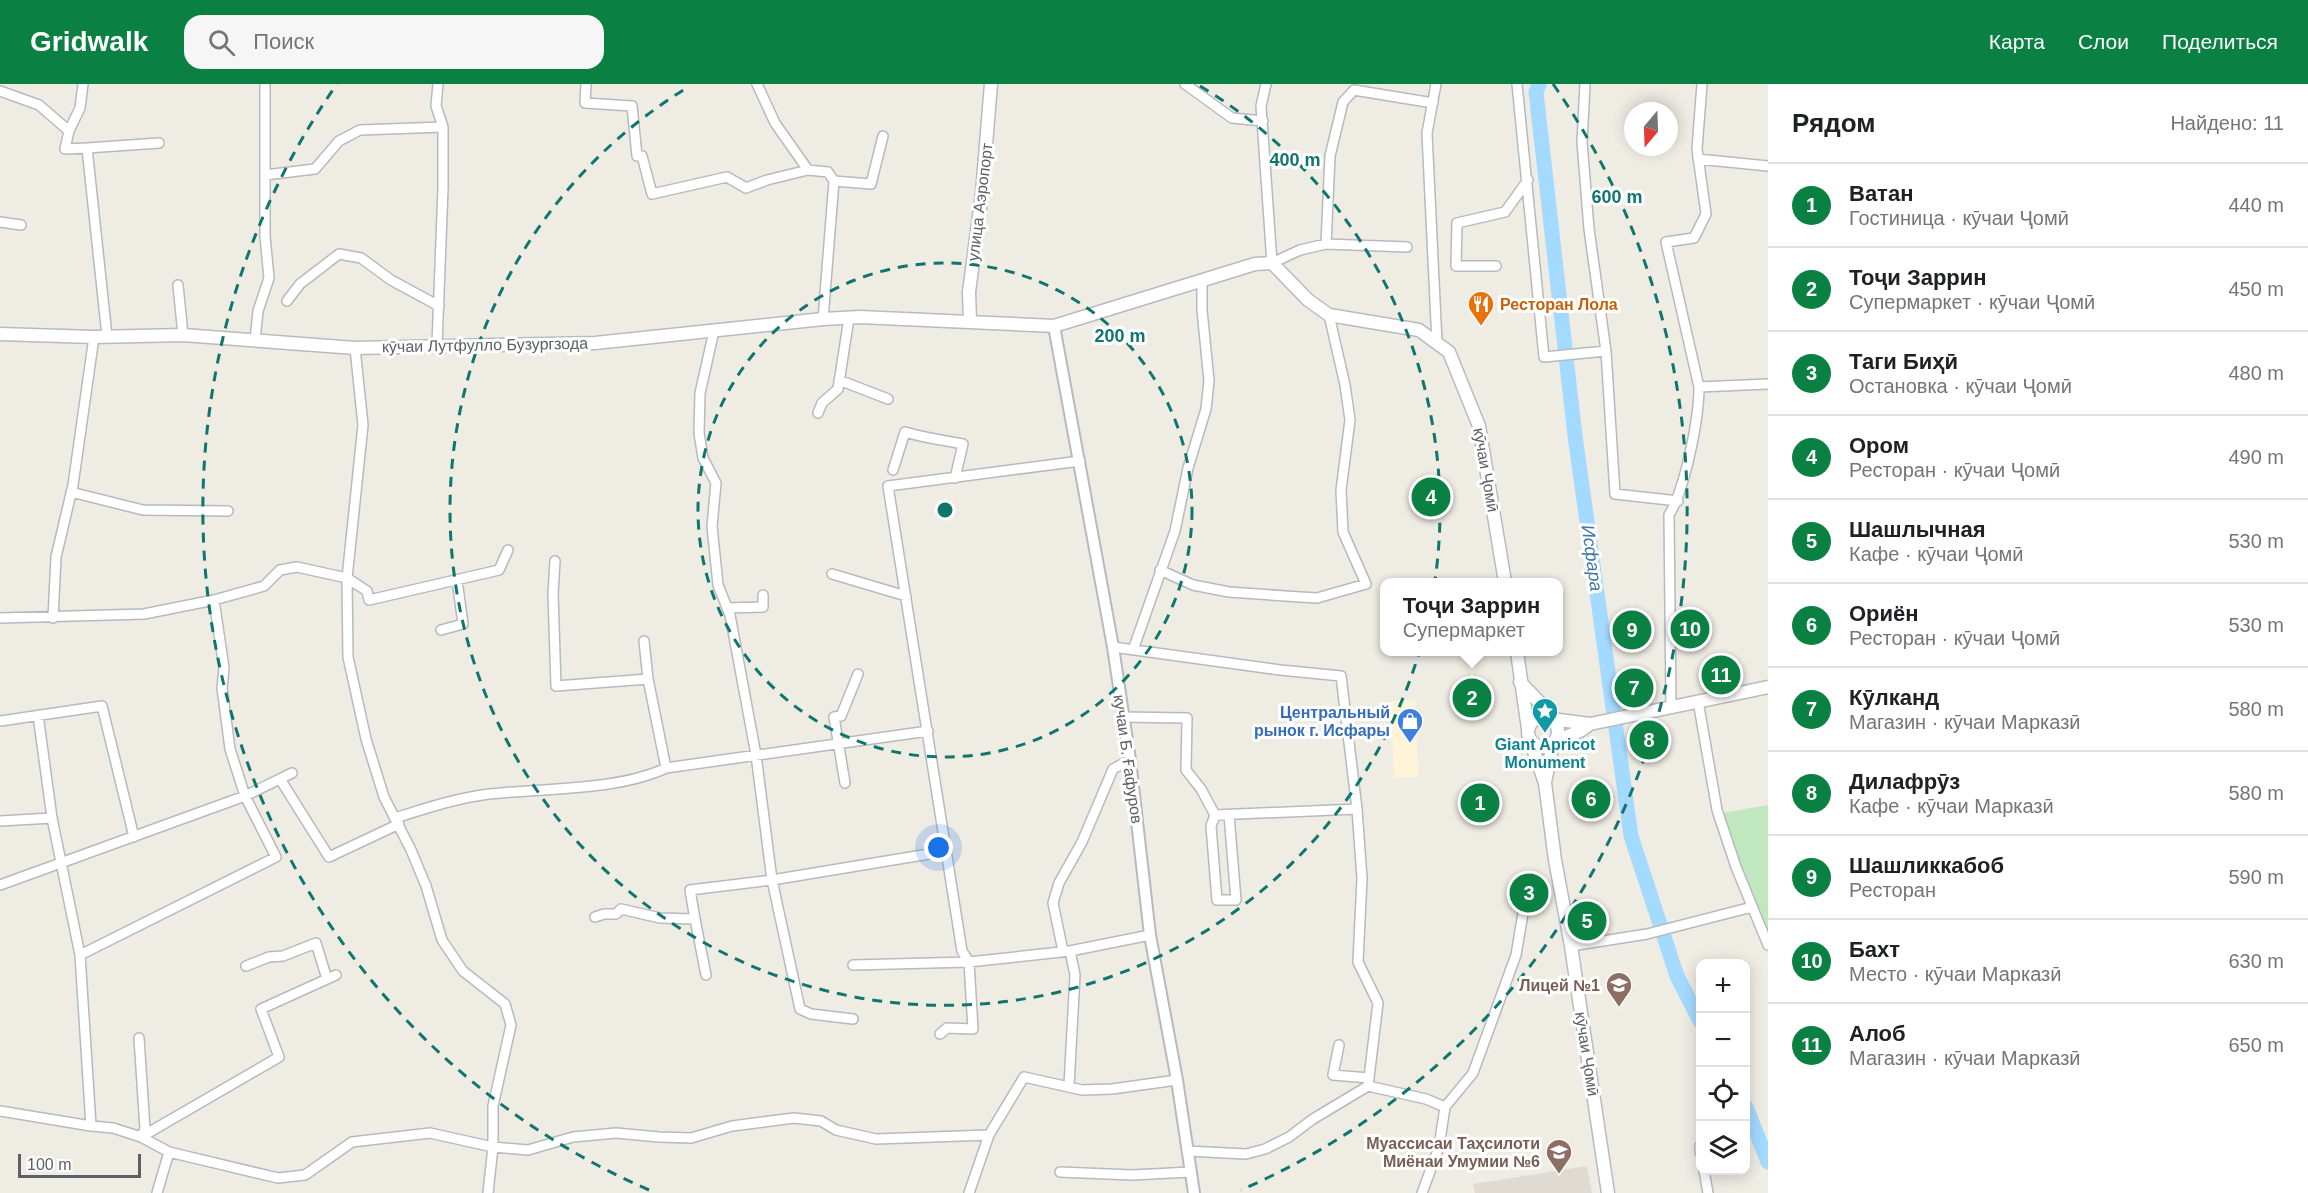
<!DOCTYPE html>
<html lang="ru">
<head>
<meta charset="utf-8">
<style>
  :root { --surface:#fff; --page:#f6f6f6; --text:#202124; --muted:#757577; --line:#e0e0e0; --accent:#0b8043 }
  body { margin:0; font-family:Helvetica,sans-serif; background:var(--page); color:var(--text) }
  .controls { position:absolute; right:18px; bottom:18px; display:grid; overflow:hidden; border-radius:12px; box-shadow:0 3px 15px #0003 }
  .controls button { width:54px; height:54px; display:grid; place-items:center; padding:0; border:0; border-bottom:2px solid var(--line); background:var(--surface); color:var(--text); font:30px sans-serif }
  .compass { position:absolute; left:1624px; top:18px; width:54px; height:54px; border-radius:50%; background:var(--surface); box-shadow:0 3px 15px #0003; rotate:199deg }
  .scale { position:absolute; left:18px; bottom:15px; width:123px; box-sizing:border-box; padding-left:6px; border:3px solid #5c6065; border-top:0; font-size:16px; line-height:21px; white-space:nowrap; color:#5c6065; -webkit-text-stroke:4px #fff; paint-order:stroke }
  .you { position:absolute; left:939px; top:764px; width:21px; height:21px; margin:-15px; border:4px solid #fff; border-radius:50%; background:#1a73e8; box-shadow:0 0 0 9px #1a73e833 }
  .badge { display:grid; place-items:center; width:39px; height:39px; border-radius:50%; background:var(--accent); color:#fff; font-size:20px; font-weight:700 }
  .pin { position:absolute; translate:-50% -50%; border:3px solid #fff; box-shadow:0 2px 6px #0006 }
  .popup { position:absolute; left:1380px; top:494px; width:183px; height:78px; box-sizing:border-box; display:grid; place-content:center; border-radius:12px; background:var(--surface); filter:drop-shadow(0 2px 4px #0005); font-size:20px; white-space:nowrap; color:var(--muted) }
  .popup b { font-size:22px; color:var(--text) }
  .popup::after { content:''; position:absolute; left:50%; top:100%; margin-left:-12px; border:12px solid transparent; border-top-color:var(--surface) }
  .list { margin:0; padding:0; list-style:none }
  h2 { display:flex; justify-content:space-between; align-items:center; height:78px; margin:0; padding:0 24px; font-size:26px }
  h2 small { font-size:20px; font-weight:400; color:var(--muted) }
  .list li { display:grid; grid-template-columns:39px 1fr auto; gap:18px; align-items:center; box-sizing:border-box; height:84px; padding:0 24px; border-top:2px solid var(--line) }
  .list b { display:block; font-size:22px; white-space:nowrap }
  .list p { margin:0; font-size:20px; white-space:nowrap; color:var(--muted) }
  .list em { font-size:20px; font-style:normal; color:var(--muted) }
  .icon { flex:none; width:33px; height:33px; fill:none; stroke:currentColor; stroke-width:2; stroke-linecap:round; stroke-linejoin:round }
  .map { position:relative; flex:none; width:1768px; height:1109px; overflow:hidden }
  header { display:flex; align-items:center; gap:36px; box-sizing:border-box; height:84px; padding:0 30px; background:var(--accent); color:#fff }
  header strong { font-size:28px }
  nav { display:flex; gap:33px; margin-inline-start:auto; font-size:21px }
  .search { width:420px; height:54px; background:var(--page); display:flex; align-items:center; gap:15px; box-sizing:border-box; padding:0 21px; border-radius:18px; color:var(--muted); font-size:22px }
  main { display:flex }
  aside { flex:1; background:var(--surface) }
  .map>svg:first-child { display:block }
  .commercial { fill:#fef5d9 }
  .education { fill:#dfdbd2 }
  .green { fill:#c1e7c0 }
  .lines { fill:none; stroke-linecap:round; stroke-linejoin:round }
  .river { stroke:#a4daff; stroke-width:15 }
  .minor-casing { stroke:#b6babe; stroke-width:12 }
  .tertiary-casing { stroke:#b6babe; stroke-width:14 }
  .secondary-casing { stroke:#b7bbc0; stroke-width:15 }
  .minor { stroke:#fff; stroke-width:9 }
  .tertiary { stroke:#fff; stroke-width:10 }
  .secondary { stroke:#fff; stroke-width:12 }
  .ring { fill:none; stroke:#0f766e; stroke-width:3; stroke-dasharray:10 8 }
  .labels { text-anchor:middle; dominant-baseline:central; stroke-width:6; stroke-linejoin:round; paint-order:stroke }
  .street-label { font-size:16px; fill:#5c6065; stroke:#fff }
  .food-label { font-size:16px; font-weight:bold; fill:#c56008; stroke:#fff; text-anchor:start }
  .shop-label { font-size:16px; font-weight:bold; fill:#366cbe; stroke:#fff; text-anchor:end }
  .culture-label { font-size:16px; font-weight:bold; fill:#0d838f; stroke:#fff }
  .education-label { font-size:16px; font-weight:bold; fill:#785e54; stroke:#fff; text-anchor:end }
  .water-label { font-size:18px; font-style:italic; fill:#3c75aa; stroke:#fff }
  .centre { fill:#0f766e; stroke:#fff; stroke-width:3 }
  .ring-label { font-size:18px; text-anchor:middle; font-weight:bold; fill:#0f766e; stroke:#fff; stroke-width:6; stroke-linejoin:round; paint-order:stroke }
</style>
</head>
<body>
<header>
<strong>Gridwalk</strong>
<div class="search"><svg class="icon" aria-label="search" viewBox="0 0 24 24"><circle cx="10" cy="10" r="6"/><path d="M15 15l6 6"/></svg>Поиск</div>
<nav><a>Карта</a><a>Слои</a><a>Поделиться</a></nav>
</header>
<main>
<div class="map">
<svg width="1768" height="1109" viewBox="0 0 1768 1109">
  <rect width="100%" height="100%" fill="#efece4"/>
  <path class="commercial" d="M1401,616L1415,617L1418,693L1394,694L1391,618Z"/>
  <path class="education" d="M1587,1082L1592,1109H1475L1473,1100Z"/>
  <path class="green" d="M1768,721V861L1717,730Z"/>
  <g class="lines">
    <path class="river" d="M1539,0L1536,8L1575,352L1631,752L1677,892L1700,937
      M1746,1023L1768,1078"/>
    <g class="minor-casing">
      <path id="minor" d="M83,0L80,24L69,47L65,65L87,64L107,252
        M586,0L585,19L632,22L637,72H642L652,110L727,93L746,104L767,96L808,86
        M757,0L775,39L808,86L828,88L834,97L823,235
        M1185,0L1232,34L1263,37
        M1266,0L1261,22L1272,179L1300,166L1326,160L1407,163
        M1436,0L1427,49L1437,259
        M1517,0L1544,273L1606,267L1589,145L1582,58L1585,0
        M0,7L39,21L69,47
        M87,64L159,59
        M1698,75L1768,82
        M265,91L315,85L339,57L360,46L443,43
        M834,97L871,100L883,52
        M0,138L21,141
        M1326,160L1330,72L1343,18L1354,6L1433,19
        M1496,182H1456L1457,139L1505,128L1528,96
        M178,201L183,251
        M287,217L300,200L339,170L361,174L391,196L439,222
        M714,247L700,309L699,349L703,374L716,399L712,442L718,501L730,531L756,671L772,796L800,925L811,930L853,935
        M255,256L258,227L269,194L265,152V0
        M437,261L443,104V43L436,22L438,0
        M355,264L363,341L347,494L348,573L366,655L384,713L411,766L426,802L442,856L463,887L505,920L511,941L493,1022V1063L488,1109
        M1606,267L1615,410L1678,417
        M839,296L888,315
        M1699,303L1768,300
        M818,329L822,319L838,305L849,234
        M1080,377L888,402L962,867L969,878L1070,867L1150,851
        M893,386L905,348C924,354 943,356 963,360L955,394
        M71,408L143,426L228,427
        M555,477L553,510L556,602L648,595
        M1160,486L1193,501L1229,508L1300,513L1317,514L1366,500L1343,448L1341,406L1350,336L1345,301L1329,231
        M832,490L906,512
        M727,524L763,523V511
        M0,534L144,530L214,516L264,502L280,486L297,483L347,494L367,507L369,516L499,486L508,466
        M53,534L56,473L73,401L94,253
        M441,546L463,540L457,496
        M644,557L648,595L666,684
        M1113,563L1280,586L1341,592L1357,725L1362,794L1358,878L1378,919L1368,1002
        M1133,566L1175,447L1188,384L1206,325L1209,297L1202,226V197
        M1698,617L1717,726L1736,783L1768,861
        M1671,623L1669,431C1685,405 1699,335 1699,303L1666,158L1694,154L1706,130L1697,65L1702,0
        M38,631L52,734L80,871L91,1042
        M1122,633L1187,634L1186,686L1201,705L1215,731L1357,725
        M0,637L102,622L134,753
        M280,695L329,773L399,740
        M845,699L834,633L841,632L858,590
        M1215,731L1211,742L1217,816H1236L1229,731
        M395,734C427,724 457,714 489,710C543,704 617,707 666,684L928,647
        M0,737L52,734
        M0,801L245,712L292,689
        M595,833L604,830H616L621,825L660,834L695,835L690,806L772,796L947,767
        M695,835L706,891
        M1571,862L1647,850L1752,823
        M1063,867L1053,819L1059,799L1082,758L1113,685L1130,676
        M80,871L276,773L245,712L230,665L222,604L224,584L214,516
        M853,881L969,878L973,945L947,944L940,950
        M246,882L269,873L283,872L316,859L327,895
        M139,954L145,1045L141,1053
        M1339,961L1333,991L1369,994
        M1069,1002L1075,891L1070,867
        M1368,1002L1426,1015L1445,1023L1439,1063L1422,1109
        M1445,1023L1473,989L1516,871L1523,829V801
        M0,1027L91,1042L113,1044L141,1053L169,1068L278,1094L305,1091L352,1058L430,1049L493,1063L528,1066L573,1053L616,1049L659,1053L691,1054L732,1042L794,1034L821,1037L836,1046L876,1055L989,1051
        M141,1053L279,973L261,925L336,891
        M1700,1062V1068
        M1187,1067L1246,1070L1265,1065L1289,1053L1313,1035L1368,1002
        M1704,1086L1708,1109
        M1060,1088L1132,1091L1191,1088
        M157,1109L169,1068
        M969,1109L989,1051L1024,993L1082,1006L1112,1005L1177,996"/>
    </g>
    <g class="tertiary-casing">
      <path id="tertiary" d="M1054,242L1113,563L1130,676L1150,851L1177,996L1194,1109"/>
    </g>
    <g class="secondary-casing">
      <path id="secondary" d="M970,237L969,208L982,109L991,0
        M0,250L94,253L183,251L355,264L595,259L823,235L860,233L1054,242L1255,180L1272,179L1308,216L1329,231L1419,246L1449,268L1479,342L1505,498
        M1517,568L1528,645
        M1520,598L1541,620L1548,634
        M1528 648a15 15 0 1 1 30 0a15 15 0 1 1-30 0Z
        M1551,635L1590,640L1768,603
        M1530,656L1545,699L1555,776L1571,862L1608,1109
        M1556,657L1580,647L1590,640
        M1545,698L1551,670L1550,662"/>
    </g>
    <use href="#minor" class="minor"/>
    <use href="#tertiary" class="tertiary"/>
    <use href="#secondary" class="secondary"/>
  </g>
  <g class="ring">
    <circle cx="945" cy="426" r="247"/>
    <path d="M1200 2A495 495 0 1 1 690 2"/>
    <path d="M649 1106A742 742 0 0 1 337 0M1553 0A742 742 0 0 1 1241 1106"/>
  </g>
  <defs>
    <g id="restaurant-pin" transform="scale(1.35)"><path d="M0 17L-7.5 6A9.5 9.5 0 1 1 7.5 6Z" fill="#e8710a" stroke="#fff"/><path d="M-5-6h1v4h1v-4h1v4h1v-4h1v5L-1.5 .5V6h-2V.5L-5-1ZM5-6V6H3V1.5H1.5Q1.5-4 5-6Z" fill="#fff"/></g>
    <g id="sight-pin" transform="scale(1.35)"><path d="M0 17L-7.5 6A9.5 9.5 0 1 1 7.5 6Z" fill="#0f9aa8" stroke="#fff"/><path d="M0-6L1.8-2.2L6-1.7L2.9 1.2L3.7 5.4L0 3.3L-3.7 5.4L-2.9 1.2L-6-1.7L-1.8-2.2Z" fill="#fff"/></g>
    <g id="shop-pin" transform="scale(1.35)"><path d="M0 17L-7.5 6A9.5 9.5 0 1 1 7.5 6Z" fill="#3f7fe0" stroke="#fff"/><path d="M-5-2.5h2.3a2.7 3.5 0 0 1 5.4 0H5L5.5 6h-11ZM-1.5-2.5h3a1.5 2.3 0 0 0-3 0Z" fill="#fff"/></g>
    <g id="school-pin" transform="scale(1.35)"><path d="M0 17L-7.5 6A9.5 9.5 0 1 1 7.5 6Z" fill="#8d6e63" stroke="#fff"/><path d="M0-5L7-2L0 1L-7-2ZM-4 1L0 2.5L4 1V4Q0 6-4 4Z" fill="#fff"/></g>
  </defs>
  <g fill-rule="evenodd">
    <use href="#restaurant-pin" x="1481" y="220"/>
    <use href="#sight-pin" x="1545" y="627"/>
    <use href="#shop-pin" x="1410" y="637"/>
    <use href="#school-pin" x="1619" y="901"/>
    <use href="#school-pin" x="1559" y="1068"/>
  </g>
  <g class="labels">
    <g class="street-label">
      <text transform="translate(980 118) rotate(-83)">улица Аэропорт</text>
      <text transform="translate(485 261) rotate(-1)">кӯчаи Лутфулло Бузургзода</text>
      <text transform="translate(1486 386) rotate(80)">кӯчаи Ҷомӣ</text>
      <text transform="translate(1128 675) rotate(82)">кучаи Б. Ғафуров</text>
      <text transform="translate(1587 970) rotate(81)">кӯчаи Ҷомӣ</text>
    </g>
    <g class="food-label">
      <text x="1500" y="220">Ресторан Лола</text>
    </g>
    <g class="shop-label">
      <text x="1390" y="628">Центральный<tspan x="1390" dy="18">рынок г. Исфары</tspan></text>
    </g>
    <g class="culture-label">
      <text x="1545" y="660">Giant Apricot<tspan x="1545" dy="18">Monument</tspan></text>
    </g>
    <g class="education-label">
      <text x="1600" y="901">Лицей №1</text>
      <text x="1540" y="1059">Муассисаи Таҳсилоти<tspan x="1540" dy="18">Миёнаи Умумии №6</tspan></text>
    </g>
    <g class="water-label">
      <text transform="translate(1592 474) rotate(82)">Исфара</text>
    </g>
  </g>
  <circle cx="945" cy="426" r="9" class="centre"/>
  <g class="ring-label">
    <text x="1295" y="82">400 m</text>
    <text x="1617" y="119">600 m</text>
    <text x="1120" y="258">200 m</text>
  </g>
</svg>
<div class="controls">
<button>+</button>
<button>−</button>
<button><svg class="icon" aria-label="locate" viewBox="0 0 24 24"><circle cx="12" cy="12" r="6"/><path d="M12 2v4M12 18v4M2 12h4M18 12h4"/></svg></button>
<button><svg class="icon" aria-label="layers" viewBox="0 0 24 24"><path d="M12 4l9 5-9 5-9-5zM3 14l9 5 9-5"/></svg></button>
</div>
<svg class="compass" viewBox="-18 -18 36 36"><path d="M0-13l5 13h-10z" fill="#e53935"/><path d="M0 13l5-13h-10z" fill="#757577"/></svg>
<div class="scale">100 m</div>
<div class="you"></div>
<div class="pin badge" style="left:1480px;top:719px">1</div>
<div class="pin badge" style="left:1472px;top:614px">2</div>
<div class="popup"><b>Тоҷи Заррин</b>Супермаркет</div>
<div class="pin badge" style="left:1529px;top:809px">3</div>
<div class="pin badge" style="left:1431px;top:413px">4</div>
<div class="pin badge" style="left:1587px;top:837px">5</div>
<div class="pin badge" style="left:1591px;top:715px">6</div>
<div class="pin badge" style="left:1634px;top:604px">7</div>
<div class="pin badge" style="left:1649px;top:656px">8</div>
<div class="pin badge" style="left:1632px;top:546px">9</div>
<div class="pin badge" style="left:1690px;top:545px">10</div>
<div class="pin badge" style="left:1721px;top:591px">11</div>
</div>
<aside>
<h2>Рядом<small>Найдено: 11</small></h2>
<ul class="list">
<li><span class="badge">1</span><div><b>Ватан</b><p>Гостиница · кӯчаи Ҷомӣ</p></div><em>440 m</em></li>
<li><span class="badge">2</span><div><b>Тоҷи Заррин</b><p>Супермаркет · кӯчаи Ҷомӣ</p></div><em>450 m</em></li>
<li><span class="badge">3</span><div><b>Таги Биҳӣ</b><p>Остановка · кӯчаи Ҷомӣ</p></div><em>480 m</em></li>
<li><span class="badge">4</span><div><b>Ором</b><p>Ресторан · кӯчаи Ҷомӣ</p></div><em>490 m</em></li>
<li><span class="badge">5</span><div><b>Шашлычная</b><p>Кафе · кӯчаи Ҷомӣ</p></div><em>530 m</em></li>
<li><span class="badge">6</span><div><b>Ориён</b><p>Ресторан · кӯчаи Ҷомӣ</p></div><em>530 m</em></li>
<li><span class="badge">7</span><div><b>Кӯлканд</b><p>Магазин · кӯчаи Марказӣ</p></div><em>580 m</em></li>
<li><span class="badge">8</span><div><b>Дилафрӯз</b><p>Кафе · кӯчаи Марказӣ</p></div><em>580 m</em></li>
<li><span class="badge">9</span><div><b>Шашликкабоб</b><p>Ресторан</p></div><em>590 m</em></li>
<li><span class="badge">10</span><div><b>Бахт</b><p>Место · кӯчаи Марказӣ</p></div><em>630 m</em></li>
<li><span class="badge">11</span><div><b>Алоб</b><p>Магазин · кӯчаи Марказӣ</p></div><em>650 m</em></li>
</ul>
</aside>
</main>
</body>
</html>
